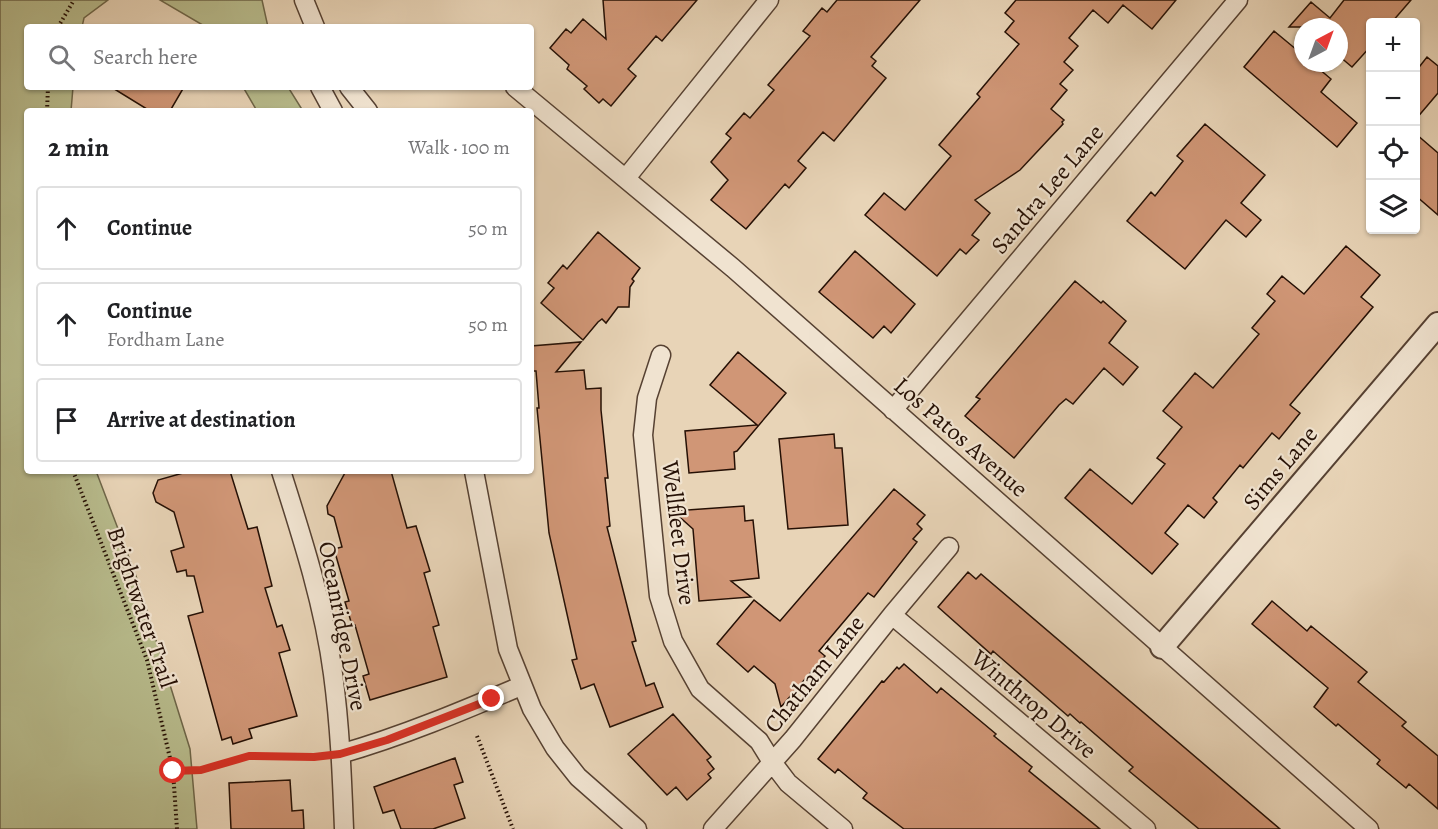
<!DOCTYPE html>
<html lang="en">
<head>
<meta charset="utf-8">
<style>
  :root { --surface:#fff; --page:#f2f2f2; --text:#202124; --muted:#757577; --line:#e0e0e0 }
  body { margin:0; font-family:Alegreya,serif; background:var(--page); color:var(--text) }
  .controls { position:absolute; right:18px; top:18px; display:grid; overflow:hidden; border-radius:6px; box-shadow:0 2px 4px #0004 }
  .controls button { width:54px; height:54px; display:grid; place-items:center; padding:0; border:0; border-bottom:2px solid var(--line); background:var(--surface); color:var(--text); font:30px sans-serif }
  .compass { position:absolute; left:1294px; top:18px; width:54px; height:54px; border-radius:50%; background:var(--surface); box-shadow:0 2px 4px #0004; rotate:41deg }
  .stop { position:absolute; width:18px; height:18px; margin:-14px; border:4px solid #d93025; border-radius:50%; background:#fff }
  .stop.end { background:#d93025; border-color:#fff; box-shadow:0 2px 6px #0008 }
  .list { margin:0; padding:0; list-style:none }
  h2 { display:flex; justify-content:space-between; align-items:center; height:78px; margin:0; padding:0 24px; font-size:26px }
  h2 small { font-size:20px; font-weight:400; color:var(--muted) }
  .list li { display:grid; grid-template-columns:39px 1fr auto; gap:18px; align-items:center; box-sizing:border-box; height:84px; margin:0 12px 12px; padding:0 12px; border:2px solid var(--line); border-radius:6px }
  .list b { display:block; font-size:22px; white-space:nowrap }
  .list p { margin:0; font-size:20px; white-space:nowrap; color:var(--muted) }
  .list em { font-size:20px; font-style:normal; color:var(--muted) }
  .icon { flex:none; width:33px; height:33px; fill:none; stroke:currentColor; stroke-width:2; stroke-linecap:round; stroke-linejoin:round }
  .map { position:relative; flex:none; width:1438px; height:829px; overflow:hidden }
  .search { position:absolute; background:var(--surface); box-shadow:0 2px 4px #0004; left:24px; top:24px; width:510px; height:66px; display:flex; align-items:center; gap:15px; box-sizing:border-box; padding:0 21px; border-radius:6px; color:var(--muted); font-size:22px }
  .panel { position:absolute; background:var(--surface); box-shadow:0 2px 4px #0004; left:24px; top:108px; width:510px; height:366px; border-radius:6px }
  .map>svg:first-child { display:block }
  .green { fill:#b8bc8d; stroke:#6e6649; stroke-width:1.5 }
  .building { fill:#d09676; stroke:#251005; stroke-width:1.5 }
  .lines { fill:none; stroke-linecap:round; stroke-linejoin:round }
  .minor-casing { stroke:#564132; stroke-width:21 }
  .tertiary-casing { stroke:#564132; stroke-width:26 }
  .path { stroke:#251005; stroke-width:4; stroke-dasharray:1.5 3; stroke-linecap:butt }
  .minor { stroke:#f0e3d0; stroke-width:18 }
  .tertiary { stroke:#f0e3d0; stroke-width:22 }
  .route { stroke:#d93025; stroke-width:8 }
  .labels { text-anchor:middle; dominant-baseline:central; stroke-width:4.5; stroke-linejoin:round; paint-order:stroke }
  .street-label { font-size:24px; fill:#251005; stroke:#f0e3d0 }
</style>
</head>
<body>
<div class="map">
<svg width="1438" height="829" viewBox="0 0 1438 829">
  <rect width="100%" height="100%" fill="#e8d4b7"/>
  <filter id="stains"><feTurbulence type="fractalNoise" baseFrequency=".00333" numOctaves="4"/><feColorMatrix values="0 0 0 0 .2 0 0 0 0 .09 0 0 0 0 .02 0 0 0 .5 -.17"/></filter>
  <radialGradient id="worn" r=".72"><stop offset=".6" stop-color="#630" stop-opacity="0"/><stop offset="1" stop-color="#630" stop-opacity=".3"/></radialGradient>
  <path class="green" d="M0,0H108L84,18L82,27H27V87H73L71,111H27V471H96L136,576L190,749L197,829H0Z
    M160,0H262L268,27H206Z
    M243,87H288L303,111H257Z"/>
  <path class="building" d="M603,0H697L662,41L656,36L628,69L636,76L611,106L603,99L599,103L584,89L587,86L567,69L569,65L550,48L566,29L571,33L583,19L606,39Z
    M837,0H920L871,57L876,61L872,66L886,78L834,141L823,132L798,161L806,168L789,188L785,184L746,229L711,200L728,180L711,162L731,138L726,134L744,113L750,118L774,90L768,85L810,36L803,31L822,8L827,12Z
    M1016,0H1176L1152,29L1123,5L1108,23L1093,10L1069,38L1078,46L1064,62L1073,70L1060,84L1067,90L1051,109L1064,120L1062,122L1063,124L1020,170L975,200L990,213L972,235L979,240L966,254L960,249L937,276L865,215L884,193L905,210L951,156L939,145L980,97L977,94L1019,44L1005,32L1014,21L1005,13Z
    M1344,0H1411L1392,22H1371V46L1352,67L1339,56V27H1289L1311,2L1330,18Z
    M1274,31L1303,55V63H1312L1331,79L1321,92L1357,123L1337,147L1244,67Z
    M1427,57L1438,66V93L1416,119V71Z
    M111,87H184L170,111H150Z
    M1205,124L1265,175L1241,203L1261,220L1246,237L1226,220L1185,269L1127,221L1151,192L1155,196L1183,161L1177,156Z
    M1416,134L1438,153V215L1416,196Z
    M598,232L640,268L632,279L634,281L630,287L629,307H618L606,323L602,319L598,322L583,340L541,303L554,288L548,283L563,265L567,269Z
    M1346,246L1380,275L1361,297L1373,307L1290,405L1300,413L1279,439L1272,433L1243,468L1240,465L1213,498L1217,502L1204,518L1188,505L1165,533L1178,544L1152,574L1065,498L1090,469L1132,504L1165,464L1157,458L1182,427L1163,411L1195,373L1213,388L1259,334L1252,328L1275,301L1267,294L1282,276L1304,294Z
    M855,251L915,304L891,333L884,326L873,338L819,292Z
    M1075,281L1101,303L1103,301L1126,321L1109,343L1138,367L1123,385L1104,368L1073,404L1066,399L1059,405L1014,458L965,416L980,399L976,397Z
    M581,342L556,372L584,370L586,389L601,388V410L608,478H605L610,526L607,527L636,641L632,642L646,686L654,683L663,707L610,727L594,684L581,689L572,660L577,659L549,533L537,408H539L536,371H531V346Z
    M738,352L786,393L737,451L734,452L735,469L689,473L685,431L757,425L710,385Z
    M834,434L835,448H842L848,525L788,529L779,439Z
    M190,471H230L248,529L257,527L272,586L265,588L277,627L282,625L290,650L279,653L297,716L249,729L252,738L233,744L231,737L222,740L188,616L203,612L194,576H187L186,570L177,572L171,551L184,547L174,512L156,502L153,493L158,480Z
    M346,471H391L407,528L416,526L430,571L424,573L439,625L433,627L447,677L370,700L363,676L369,674L355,625H352L345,602L349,601L334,549L342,547L334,517L328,514L327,506Z
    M894,489L925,515L917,524L922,529L913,539L917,542L874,597L868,593L819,651L825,656L781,707L775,684L754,666L748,672L717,644L754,600L780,621Z
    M744,506L745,521L753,520L759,578L731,581L751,597L699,601L693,529L673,511Z
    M968,572L976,579L981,574L1280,829H1199L1129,771L1133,767L1081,722L1080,723L1070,714L1068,716L993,651L991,654L938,607Z
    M1272,601L1307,631L1311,626L1367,672L1358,682L1406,722L1402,726L1438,756V809L1409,784L1406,788L1377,764L1380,760L1338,724L1336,726L1314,707L1328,688L1252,624Z
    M904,664L937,693L941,688L996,734L994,736L1032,767L1029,771L1100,829H904L863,798L867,793L838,769L835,773L818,759L882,681L884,682L897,667L899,669Z
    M673,714L711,757L707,760L714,769L708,774L711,778L687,800L676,787L667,795L628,754Z
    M455,758L463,782L454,785L465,818L433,829H401L394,810L383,813L374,787Z
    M290,780L292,811L303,810L304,829H231L229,783Z"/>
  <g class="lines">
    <g class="minor-casing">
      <path id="minor" d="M304,0L315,27
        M320,87L333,111
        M349,87L368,111
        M515,87L733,268L1369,829
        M626,178L769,0
        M661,355L647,398L643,435L659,596L673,641L700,689L759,741L772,762L788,783L843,829
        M893,410L1238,0
        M281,471C302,537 324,605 333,674C340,726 342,777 344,829
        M474,471L508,649L532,709L555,748L578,777L637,829
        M892,615L1146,829
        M340,754C403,736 462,711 521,686
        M713,829L793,739L892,615L949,547"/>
    </g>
    <g class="tertiary-casing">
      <path id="tertiary" d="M1162,647L1438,324"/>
    </g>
    <path class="path" d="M58,27L74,0
      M47,111L48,87
      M73,471L147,660L173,771L177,829
      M477,736L513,829
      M173,771L201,770L249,756H322"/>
    <use href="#minor" class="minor"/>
    <use href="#tertiary" class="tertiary"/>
  </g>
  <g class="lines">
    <path class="route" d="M173,771L201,770L249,756L314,757L340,754L387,740L492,699"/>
  </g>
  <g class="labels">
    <g class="street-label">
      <text transform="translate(1047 189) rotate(-50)">Sandra Lee Lane</text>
      <text transform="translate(961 437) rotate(41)">Los Patos Avenue</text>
      <text transform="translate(1280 468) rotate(-50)">Sims Lane</text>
      <text transform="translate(679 533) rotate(83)">Wellfleet Drive</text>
      <text transform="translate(142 607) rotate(71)">Brightwater Trail</text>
      <text transform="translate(343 626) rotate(79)">Oceanridge Drive</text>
      <text transform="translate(814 674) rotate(-51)">Chatham Lane</text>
      <text transform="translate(1034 704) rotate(40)">Winthrop Drive</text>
    </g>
  </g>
  <rect width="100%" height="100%" filter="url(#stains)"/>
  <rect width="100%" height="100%" fill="url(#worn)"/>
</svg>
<div class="controls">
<button>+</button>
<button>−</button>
<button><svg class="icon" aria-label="locate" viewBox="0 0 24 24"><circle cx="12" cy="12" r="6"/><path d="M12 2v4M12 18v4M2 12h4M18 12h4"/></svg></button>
<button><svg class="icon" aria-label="layers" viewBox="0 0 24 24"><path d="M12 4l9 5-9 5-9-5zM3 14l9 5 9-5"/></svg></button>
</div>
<svg class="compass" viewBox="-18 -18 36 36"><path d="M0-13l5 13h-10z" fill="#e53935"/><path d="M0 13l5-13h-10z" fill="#757577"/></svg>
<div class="stop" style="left:173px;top:771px"></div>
<div class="stop end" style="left:492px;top:699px"></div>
<div class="search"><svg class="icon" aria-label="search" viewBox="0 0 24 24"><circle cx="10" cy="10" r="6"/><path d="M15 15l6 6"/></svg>Search here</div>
<section class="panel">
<h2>2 min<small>Walk · 100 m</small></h2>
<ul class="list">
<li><svg class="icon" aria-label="ahead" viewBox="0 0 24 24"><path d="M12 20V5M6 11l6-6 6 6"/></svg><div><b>Continue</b></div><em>50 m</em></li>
<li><svg class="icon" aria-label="ahead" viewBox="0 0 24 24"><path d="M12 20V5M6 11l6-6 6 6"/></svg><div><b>Continue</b><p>Fordham Lane</p></div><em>50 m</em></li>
<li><svg class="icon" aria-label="arrive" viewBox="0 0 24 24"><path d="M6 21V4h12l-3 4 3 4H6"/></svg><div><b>Arrive at destination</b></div></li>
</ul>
</section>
</div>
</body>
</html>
